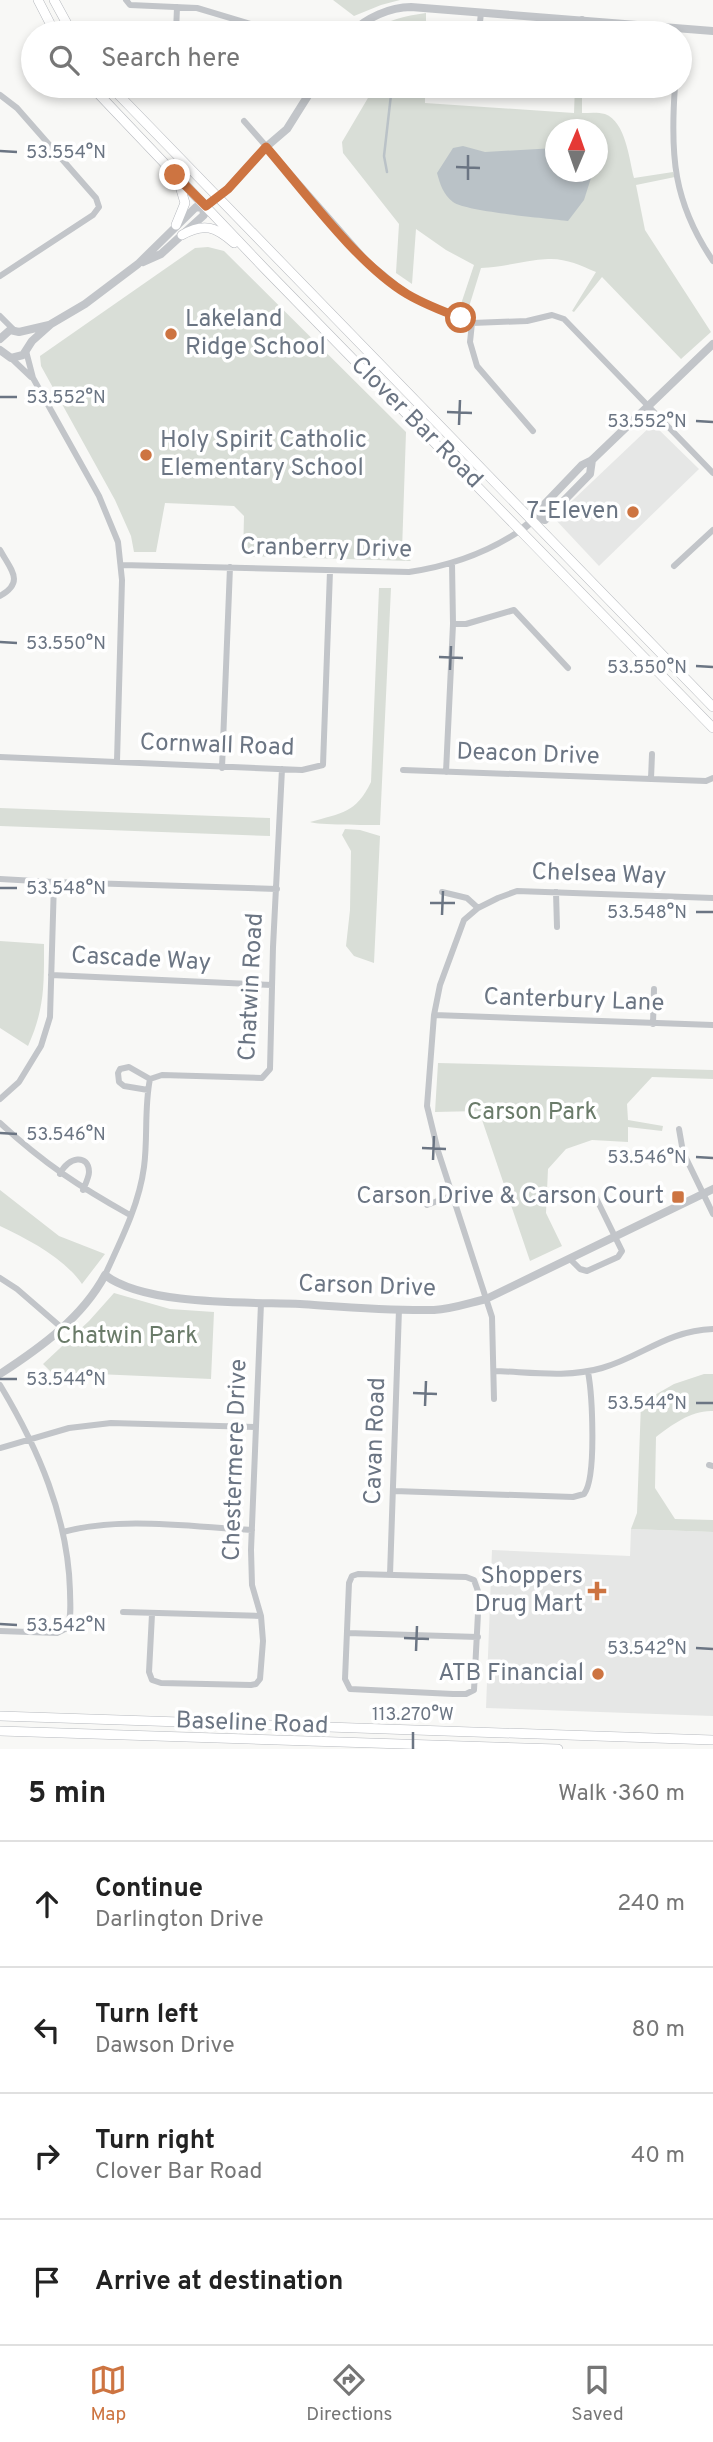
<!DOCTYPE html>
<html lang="en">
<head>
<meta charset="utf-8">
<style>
  :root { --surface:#fff; --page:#f2f2f2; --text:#222; --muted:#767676; --line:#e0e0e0; --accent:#cd7441 }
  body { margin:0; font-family:Overpass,sans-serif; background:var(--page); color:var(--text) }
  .compass { position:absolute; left:545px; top:119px; width:63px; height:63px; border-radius:50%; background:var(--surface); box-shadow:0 4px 10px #0003; rotate:2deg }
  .stop { position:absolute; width:21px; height:21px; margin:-16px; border:5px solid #cd7441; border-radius:50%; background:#fff }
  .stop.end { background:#cd7441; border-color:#fff; box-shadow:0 2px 7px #0008 }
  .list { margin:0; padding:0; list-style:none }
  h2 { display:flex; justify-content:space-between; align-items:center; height:91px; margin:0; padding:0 28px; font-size:30px }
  h2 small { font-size:23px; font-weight:400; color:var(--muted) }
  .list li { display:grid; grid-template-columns:46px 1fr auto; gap:21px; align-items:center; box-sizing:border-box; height:126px; padding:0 28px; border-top:2px solid var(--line) }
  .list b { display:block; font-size:26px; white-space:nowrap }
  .list p { margin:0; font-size:23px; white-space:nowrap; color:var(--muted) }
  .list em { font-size:23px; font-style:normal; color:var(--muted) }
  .icon { flex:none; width:38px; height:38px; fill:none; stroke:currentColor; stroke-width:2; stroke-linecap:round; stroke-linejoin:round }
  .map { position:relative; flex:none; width:713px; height:1749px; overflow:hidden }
  .search { position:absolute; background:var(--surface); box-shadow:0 4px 10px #0003; left:21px; right:21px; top:21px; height:77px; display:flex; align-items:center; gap:18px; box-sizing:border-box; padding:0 24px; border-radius:38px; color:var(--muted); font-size:26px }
  .sheet { height:595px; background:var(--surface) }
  nav { display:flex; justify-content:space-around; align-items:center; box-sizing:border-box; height:98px; border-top:2px solid var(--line); background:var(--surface); font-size:19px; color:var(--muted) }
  nav a { display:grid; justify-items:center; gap:4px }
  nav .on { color:var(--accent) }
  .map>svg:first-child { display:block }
  .built { fill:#e6e7e6 }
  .green { fill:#d9ded7; fill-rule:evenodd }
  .water { fill:#bac2c7 }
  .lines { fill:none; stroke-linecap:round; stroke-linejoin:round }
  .stream { stroke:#bac2c7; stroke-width:2.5 }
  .secondary-casing { stroke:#b7babf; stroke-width:10 }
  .minor { stroke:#c2c5c9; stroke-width:6 }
  .tertiary { stroke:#c2c5c9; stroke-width:8 }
  .secondary { stroke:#fff; stroke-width:9 }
  .route { stroke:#cd7441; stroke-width:9 }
  .ticks { fill:none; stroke:#6b7583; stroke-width:2.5 }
  .poi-dot { fill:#cd7441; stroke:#fff; stroke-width:2.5 }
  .labels { text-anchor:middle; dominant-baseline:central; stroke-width:7; stroke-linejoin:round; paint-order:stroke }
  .poi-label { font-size:24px; fill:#6b7583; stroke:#fff; text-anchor:end }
  .street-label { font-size:24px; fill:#6b7583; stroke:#fff }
  .park-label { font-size:24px; fill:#6a7b69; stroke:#fff }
  .ticks-label { font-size:18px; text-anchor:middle; fill:#6b7583; stroke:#fff; stroke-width:7; stroke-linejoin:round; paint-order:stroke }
</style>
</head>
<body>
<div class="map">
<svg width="713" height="1749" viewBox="0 0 713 1749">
  <rect width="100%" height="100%" fill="#f8f8f6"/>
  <path class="built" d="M653,424L699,469L599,566L554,518Z
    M631,1529L713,1532V1716L486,1708L492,1550L630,1556Z"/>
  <path class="green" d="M333,0H400L381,5L354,16Z
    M426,13V33H368C387,20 404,16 426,13Z
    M375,86H425V103L574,113L575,86H582V113C589,113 598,112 605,114C626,122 629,159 634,178L673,172L675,177L636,185L645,230L711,332L681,359L602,277L574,312L572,311L596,272C580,265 565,258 548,259C526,260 505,267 481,268L468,310L460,307L474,265L446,250L416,229L412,284L396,273L399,224L343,153L342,142ZM556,130H598V172H556Z
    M208,247L224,251L406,432L402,551L411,561L243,556L244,516L234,506L165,503L156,552H134L131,536L115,500L41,366L40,356L195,248Z
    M379,588H391L380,825C368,825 317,825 310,822C342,813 356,813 371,782Z
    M0,808L270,818V836L0,826Z
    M345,829L360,830L380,836L374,963L354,956L346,946L350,910L351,851L342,835Z
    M0,941L44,944C44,984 45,1008 28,1046L0,1028Z
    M438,1063L713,1070V1079L652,1077L627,1104L628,1120L663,1126L662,1131L628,1127V1142L592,1140L566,1149L548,1169L546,1213L562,1246L530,1261L479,1111L435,1112Z
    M0,1190L59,1236L105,1254L82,1284C63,1257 29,1240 0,1226Z
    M114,1293L170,1309L214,1312L211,1379L51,1372L43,1364L89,1321Z
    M704,1374H713V1411C691,1410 672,1425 656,1437L655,1488L675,1519L713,1520V1532L631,1529L637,1513L641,1403L674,1384Z"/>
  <path class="water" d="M463,146L485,152L555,148L556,172H585L591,178L584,200L568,221C547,218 467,212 453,202C443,194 440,184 437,173L453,148Z"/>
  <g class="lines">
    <path class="stream" d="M387,172L384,156L392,86"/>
    <g class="secondary-casing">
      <path id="secondary" d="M38,0L55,33
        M54,0L72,33
        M91,86L265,269L713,728
        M110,86L713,707
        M176,225L185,203L179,183
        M182,235C204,222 216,227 234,243
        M0,1716L713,1740
        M0,1731L558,1749"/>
    </g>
    <path class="minor" d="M126,0L130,5L197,8L281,33
      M176,33L177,7
      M479,33L481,12
      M581,33L582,19
      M675,86C670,155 673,202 713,261
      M0,95L17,108L96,198L99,207L93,215L0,276
      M244,121L367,261L406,293L427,305L472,323L527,321L552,315L564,319L713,473
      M0,316L15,331
      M472,323L470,342L477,366L533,431
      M26,351L33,378L99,496L118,542L122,580L117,761
      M11,358L31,377
      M0,550C11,570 25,582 0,596
      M121,565L409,572C450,566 487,553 521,530
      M674,566L713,530
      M453,624H466L514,610L568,668
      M0,757L302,770L323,765L330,571
      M222,768L230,567
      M403,770L706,781L713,778
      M446,772L453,624L452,563
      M651,779L652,754
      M0,879L54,882
      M442,892L467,898L478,908
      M556,892L557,927
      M51,975L272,985
      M434,1015L713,1025
      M653,1024L654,989
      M148,1090L124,1086L119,1082L118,1073L120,1069L129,1067L150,1079
      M0,1099L19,1082L41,1046L50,1017L54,882L277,889
      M0,1123C43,1163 80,1187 130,1215
      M679,1129L683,1152L713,1214
      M60,1174C68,1156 89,1154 89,1172C89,1177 85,1185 83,1190
      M427,1205L453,1195
      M570,1259L580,1269L587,1271L618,1257L622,1251L596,1198
      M105,1275C121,1240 139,1205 144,1167C148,1138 144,1108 150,1079L162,1075L262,1078L270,1069L273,947L282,769
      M0,1278L17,1289L62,1328
      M494,1371C529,1372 568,1378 602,1368C643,1356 666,1331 713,1329
      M0,1385C38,1448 68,1517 70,1591C70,1603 72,1617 67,1628L57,1633L0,1631
      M494,1399L492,1317L438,1151L427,1106L434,1015L440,985L464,920L478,908L498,898L517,891L713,898
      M0,1448L69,1428L111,1423L255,1427
      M709,1465L713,1466
      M394,1491L573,1497L584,1494C597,1478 592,1393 588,1372
      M63,1532C121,1516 192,1527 252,1530
      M358,1574L466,1577L474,1580L479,1594L474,1690L466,1694H453L350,1689L345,1679L349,1583L352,1576Z
      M390,1575L399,1309
      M123,1612L261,1616
      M152,1614L149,1672L152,1680L161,1683L251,1685L256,1684L260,1679L263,1641L261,1616L252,1585L251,1550L261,1303
      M347,1633L478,1637"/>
    <path class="tertiary" d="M351,33C366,18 390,7 411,7L713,31
      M143,262L161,254L204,215L203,208
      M0,339L10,330L19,332L49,325
      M0,350L11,358L23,355L32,341L51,324L85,304L138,264L196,207L203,208L228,189L266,147L287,129L314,86
      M536,518L545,520L590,474L592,460
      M521,530L536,518L537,512L582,465L592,460L713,344
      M0,1374C40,1348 82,1318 105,1275C145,1306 249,1302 300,1304C344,1307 389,1311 434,1310C452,1309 469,1303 486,1299L713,1189"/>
    <use href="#secondary" class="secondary"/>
  </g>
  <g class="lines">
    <path class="route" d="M175,175L206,206L228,189L266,147C305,192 357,264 407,294C424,304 442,311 461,318"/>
  </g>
  <path class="ticks" d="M0,151L17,152M456,167L480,168M468,180V155M0,397H17M447,412L472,413M696,421L713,422M459,425L460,400M0,642L17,643M439,657L463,658M696,666L713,667M450,670L451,646M0,888H17M430,903H455M696,912H713M442,915L443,891M0,1133L17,1134M422,1148L446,1149M696,1157L713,1158M433,1160L434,1136M0,1379H17M413,1393L437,1394M696,1403H713M425,1406L426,1381M0,1624L17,1625M404,1638L429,1639M696,1648L713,1649M416,1651L417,1626M413,1749V1732"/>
  <g class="poi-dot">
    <circle cx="171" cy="334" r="7"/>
    <circle cx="146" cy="455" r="7"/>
    <circle cx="633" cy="512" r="7"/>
    <rect x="671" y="1190" width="14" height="14" rx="3.5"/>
    <path d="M593.5 1580.5h7v7h7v7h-7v7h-7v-7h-7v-7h7z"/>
    <circle cx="598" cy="1674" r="7"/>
  </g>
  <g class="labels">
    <g class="poi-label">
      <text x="185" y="320" text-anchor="start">Lakeland<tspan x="185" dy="28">Ridge School</tspan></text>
      <text x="160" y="441" text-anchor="start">Holy Spirit Catholic<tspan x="160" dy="28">Elementary School</tspan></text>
      <text x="619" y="512">7-Eleven</text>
      <text x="664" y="1197">Carson Drive &amp; Carson Court</text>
      <text x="583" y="1577">Shoppers<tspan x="583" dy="28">Drug Mart</tspan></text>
      <text x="584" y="1674">ATB Financial</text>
    </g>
    <g class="street-label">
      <text transform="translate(416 423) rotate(45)">Clover Bar Road</text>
      <text transform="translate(326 549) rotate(1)">Cranberry Drive</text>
      <text transform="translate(217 746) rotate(2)">Cornwall Road</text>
      <text transform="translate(528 755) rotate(2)">Deacon Drive</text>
      <text transform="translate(599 875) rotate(2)">Chelsea Way</text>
      <text transform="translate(141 960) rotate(3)">Cascade Way</text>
      <text transform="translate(252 987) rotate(-87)">Chatwin Road</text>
      <text transform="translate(574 1001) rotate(2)">Canterbury Lane</text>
      <text transform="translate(367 1287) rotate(2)">Carson Drive</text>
      <text transform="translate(376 1441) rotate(-88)">Cavan Road</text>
      <text transform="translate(236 1460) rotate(-88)">Chestermere Drive</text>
      <text transform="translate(252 1724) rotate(2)">Baseline Road</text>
    </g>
    <g class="park-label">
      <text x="532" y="1113">Carson Park</text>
      <text x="127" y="1337">Chatwin Park</text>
    </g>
  </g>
  <g class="ticks-label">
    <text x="66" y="158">53.554°N</text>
    <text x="66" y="403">53.552°N</text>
    <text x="647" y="427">53.552°N</text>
    <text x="66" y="649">53.550°N</text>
    <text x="647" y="673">53.550°N</text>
    <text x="66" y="894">53.548°N</text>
    <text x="647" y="918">53.548°N</text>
    <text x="66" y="1140">53.546°N</text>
    <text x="647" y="1163">53.546°N</text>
    <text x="66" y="1385">53.544°N</text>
    <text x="647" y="1409">53.544°N</text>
    <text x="66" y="1631">53.542°N</text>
    <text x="647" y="1654">53.542°N</text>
    <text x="413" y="1720">113.270°W</text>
  </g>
</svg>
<svg class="compass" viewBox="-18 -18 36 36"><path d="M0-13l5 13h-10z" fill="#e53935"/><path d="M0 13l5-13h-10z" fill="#767676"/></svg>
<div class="stop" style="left:461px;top:318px"></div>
<div class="stop end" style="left:175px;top:175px"></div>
<div class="search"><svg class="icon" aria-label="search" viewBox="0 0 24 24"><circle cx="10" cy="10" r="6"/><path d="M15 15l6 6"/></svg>Search here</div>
</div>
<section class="sheet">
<h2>5 min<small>Walk · 360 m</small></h2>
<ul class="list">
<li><svg class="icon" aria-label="ahead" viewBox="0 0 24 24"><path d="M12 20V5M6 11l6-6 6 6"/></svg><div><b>Continue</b><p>Darlington Drive</p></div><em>240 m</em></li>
<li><svg class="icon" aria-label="left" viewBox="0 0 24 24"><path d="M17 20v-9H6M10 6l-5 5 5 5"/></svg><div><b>Turn left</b><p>Dawson Drive</p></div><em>80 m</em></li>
<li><svg class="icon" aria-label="right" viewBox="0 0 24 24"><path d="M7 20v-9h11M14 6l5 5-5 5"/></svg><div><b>Turn right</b><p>Clover Bar Road</p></div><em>40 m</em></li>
<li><svg class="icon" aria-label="arrive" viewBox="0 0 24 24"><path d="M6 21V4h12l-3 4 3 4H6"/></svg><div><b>Arrive at destination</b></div></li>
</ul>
</section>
<nav>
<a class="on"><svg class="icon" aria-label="map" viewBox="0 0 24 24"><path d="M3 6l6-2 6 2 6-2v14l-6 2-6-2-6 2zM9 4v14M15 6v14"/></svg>Map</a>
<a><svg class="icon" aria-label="directions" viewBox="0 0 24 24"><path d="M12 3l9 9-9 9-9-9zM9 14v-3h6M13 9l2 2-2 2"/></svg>Directions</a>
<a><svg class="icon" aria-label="saved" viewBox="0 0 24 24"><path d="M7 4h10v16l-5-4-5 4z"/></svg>Saved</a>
</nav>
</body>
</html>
